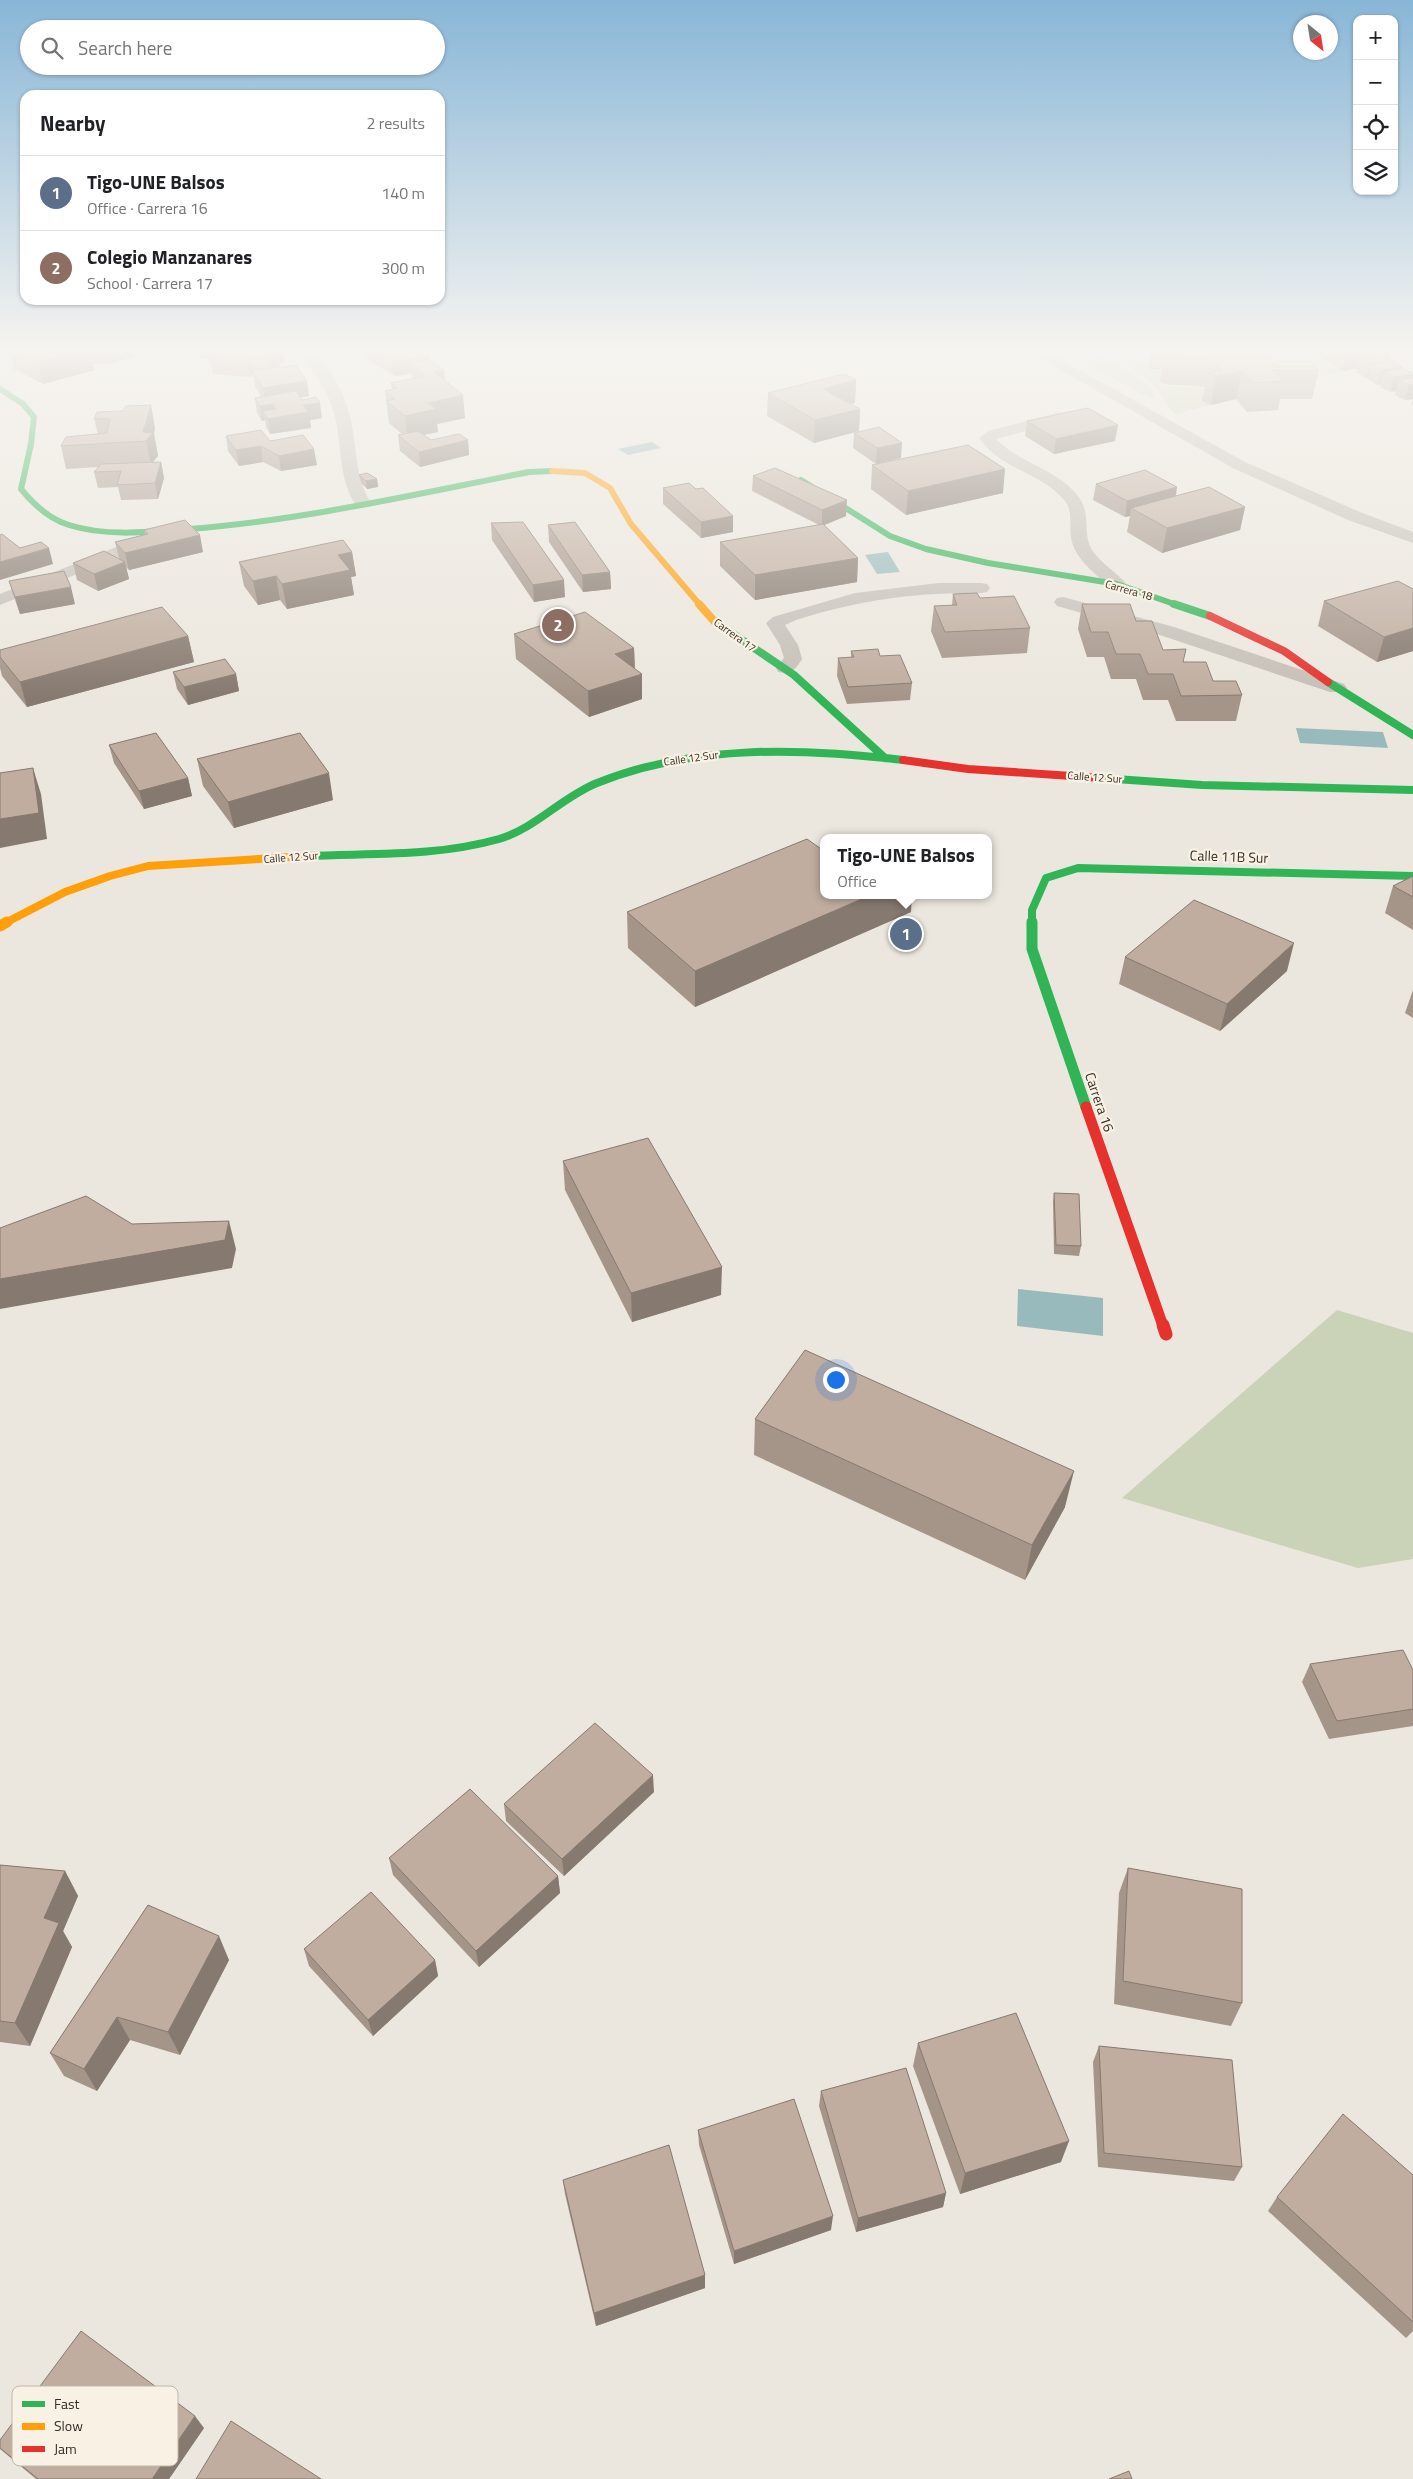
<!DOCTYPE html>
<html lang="en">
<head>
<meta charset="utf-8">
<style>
  :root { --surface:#fff; --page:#f2f2f2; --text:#202124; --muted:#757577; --line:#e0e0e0; --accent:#db2777 }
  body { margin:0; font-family:"Titillium Web",sans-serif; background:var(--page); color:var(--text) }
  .controls { position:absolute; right:15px; top:15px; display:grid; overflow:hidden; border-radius:10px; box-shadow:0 1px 4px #0004 }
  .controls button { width:45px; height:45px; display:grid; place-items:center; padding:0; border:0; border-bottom:1px solid var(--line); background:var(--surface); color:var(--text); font:25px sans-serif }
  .compass { position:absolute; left:1293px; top:15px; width:45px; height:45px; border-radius:50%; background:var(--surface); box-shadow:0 1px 4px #0004; rotate:150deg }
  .you { position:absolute; left:835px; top:1379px; width:18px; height:18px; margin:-12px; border:4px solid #fff; border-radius:50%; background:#1a73e8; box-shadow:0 0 0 8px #1a73e833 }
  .badge { display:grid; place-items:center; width:32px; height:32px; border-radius:50%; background:var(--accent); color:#fff; font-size:16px; font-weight:700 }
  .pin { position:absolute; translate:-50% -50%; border:2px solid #fff; box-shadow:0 1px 5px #0006 }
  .popup { position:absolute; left:820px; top:834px; width:172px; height:65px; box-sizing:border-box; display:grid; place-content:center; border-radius:10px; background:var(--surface); filter:drop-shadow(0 1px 4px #0005); font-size:16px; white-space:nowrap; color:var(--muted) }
  .popup b { font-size:19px; color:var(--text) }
  .popup::after { content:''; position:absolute; left:50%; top:100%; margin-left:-10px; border:10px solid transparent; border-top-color:var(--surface) }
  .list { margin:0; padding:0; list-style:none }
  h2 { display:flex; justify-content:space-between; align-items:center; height:65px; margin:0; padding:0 20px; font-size:21px }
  h2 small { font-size:16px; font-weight:400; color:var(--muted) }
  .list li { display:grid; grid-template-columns:32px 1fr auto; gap:15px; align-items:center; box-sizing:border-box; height:75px; padding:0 20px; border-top:1px solid var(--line) }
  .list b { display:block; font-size:19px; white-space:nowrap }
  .list p { margin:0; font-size:16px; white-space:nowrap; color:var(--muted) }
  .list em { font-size:16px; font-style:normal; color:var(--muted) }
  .icon { flex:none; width:28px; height:28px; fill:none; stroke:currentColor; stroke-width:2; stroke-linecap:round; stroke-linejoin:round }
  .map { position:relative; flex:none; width:1413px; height:2479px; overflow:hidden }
  .search { position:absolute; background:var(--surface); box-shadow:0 1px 4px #0004; left:20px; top:20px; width:425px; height:55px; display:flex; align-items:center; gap:12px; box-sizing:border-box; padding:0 18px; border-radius:28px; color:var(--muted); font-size:19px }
  .panel { position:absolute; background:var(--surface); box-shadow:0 1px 4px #0004; left:20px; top:90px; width:425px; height:215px; border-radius:15px }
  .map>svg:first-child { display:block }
  .green { fill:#cad2b8 }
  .water { fill:#99babd }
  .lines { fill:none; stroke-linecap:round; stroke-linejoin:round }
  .street { fill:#c5bfb7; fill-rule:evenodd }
  .fast-far2 { stroke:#30b455; stroke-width:6 }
  .fast-far1 { stroke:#30b455; stroke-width:8 }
  .fast { stroke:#30b455; stroke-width:11 }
  .slow-far2 { stroke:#ff9f0a; stroke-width:6 }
  .slow-far1 { stroke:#ff9f0a; stroke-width:8 }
  .slow { stroke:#ff9f0a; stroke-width:11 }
  .jam-far2 { stroke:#e5322d; stroke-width:8 }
  .jam-far1 { stroke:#e5322d; stroke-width:11 }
  .jam { stroke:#e5322d; stroke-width:13 }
  .wall { fill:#a59589 }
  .shaded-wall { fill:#86796f }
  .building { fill:#c0ad9f; stroke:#86796f }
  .labels { text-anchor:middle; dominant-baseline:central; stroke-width:4.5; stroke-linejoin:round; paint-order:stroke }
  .far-street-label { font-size:11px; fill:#352c26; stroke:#f9f2e4 }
  .street-label { font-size:14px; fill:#352c26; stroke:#f9f2e4 }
  .key { fill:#f9f2e4; stroke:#beb7ab; stroke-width:1 }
  .key-label { font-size:14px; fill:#352c26 }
</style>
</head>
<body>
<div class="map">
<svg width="1413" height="2479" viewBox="0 0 1413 2479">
  <rect width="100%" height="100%" fill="#ece7de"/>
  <path class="green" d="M1064,352H1099L1152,388L1155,398L1142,394Z
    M1104,352H1148L1149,369H1168L1160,382L1161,385L1205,388L1204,401L1211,405L1176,414C1164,405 1165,399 1157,389C1145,373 1121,363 1104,352Z
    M1253,352H1313L1342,371L1303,382Z
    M1337,1310L1413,1333V1559L1358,1568L1122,1498Z"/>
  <path class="water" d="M652,442L661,448L628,455L618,449Z
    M888,552L900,572L877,574L865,555Z
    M1296,728L1383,732L1388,748L1300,743Z
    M1018,1289L1103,1298V1336L1017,1326Z"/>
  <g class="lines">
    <path class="street" d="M300,352H315C335,374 349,402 353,432C357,457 357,481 371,503L369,507H357C337,478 343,445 334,413C327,389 314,372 300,352Z
      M1029,352H1047L1245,462L1360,512L1413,532V543L1348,520L1233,468Z
      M1061,412L1069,417L1066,420L996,439C1019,463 1057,469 1078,496C1090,511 1084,527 1089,544C1095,559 1112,569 1123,580L1126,584L1123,588H1111C1096,574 1078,562 1072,542C1068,529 1074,512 1065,501C1042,473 1000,469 979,438L988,431Z
      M151,533L157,534L160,538L157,542L0,605V594Z
      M939,583H981L987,584L990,588L987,592L981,593C918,592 856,600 796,620L785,625L798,645L802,659C796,669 791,675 778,672L776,668L784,658L780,645L766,623L773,617L855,593Z
      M1063,597L1174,627L1344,684L1347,688L1344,692H1330L1160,635L1057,606L1054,602L1057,598Z"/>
    <path class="fast-far2" d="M0,389L23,404L34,417L31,444L21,489C34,505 49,519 69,525C107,537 150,532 189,529C304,520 416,494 529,472L552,471
      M801,480L890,536L926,549L988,563L1117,584L1177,605"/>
    <path class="fast-far1" d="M1174,604L1210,616
      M714,621L794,675L885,758
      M1328,682L1413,735
      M1101,778L1202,785L1413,790
      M307,856C372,853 435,857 499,839C536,828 562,797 597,783C694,744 801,748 903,760
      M1032,923V910L1046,878L1078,868L1413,876"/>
    <path class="fast" d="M1032,922V949L1086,1107"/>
    <path class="slow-far2" d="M552,471L585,473L610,488L631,524L700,605"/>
    <path class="slow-far1" d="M699,604L714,621
      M5,923L65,892L110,876L148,866L307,856"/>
    <path class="slow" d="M0,926L7,922"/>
    <path class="jam-far2" d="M1210,616L1284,651L1328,682
      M903,760L968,769L1101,778"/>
    <path class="jam-far1" d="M1086,1107L1163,1326"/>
    <path class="jam" d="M1163,1325L1166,1334"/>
  </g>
  <path class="wall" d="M10,352H133L134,357L108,364L98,363L93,364L95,370L43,384L14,369Z
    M192,352H284L285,360L277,368L309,396L300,398L322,418L310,420L311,428L270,434L266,427L265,420L262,421L257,413L255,398L261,396L255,386L253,374L250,377L213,374L210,359L213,357L201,359Z
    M363,352H426L429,356V360L445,381L465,418L437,424L438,432L424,435L431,440H468L469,455L420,467L400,451L398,435L402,434L389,423L385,391L392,389L391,383L412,379V373L395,376L364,358Z
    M1150,352H1261L1276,366L1319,370L1312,399H1280L1278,410L1247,412L1236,399L1211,405L1202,401L1205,387L1163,384L1160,382L1162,369H1149Z
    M1312,352H1392L1389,362L1401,369L1413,374V405L1411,404L1413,399L1405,400L1395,395L1396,391L1390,392L1380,387V384L1377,385L1368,379V377L1366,378L1356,372L1357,368L1344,371Z
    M856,380L855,403L851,404L860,409L859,431L814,443L767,416L768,393Z
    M97,412L155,428L154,434L158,456L153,462H161L164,478L158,499L121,500L118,487L98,488L94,472L99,467L66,469L61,446L98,434L94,419Z
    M1027,421L1115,441L1054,454L1025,436Z
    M854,433L901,458L876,464L853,448Z
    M226,436L270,441L317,465L281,471L263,462L239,466L228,451Z
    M872,465L1003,493L906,515L871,489Z
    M359,475L377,479L378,487L367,489L361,483Z
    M753,476L846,516L824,525L858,558L857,582L755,600L720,566V542L819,525L752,491Z
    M1096,484L1177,487L1176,496L1245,507L1240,530L1162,553L1127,532L1130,516L1125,517L1093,500Z
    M663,488L733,516V532L701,538L663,504Z
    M491,523L565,597L534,602L492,540Z
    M548,525L610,572L611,589L583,592L549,542Z
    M144,530L203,552L129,570L126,567L129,579L98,591L77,580L73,563L120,560L119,558L115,542L145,535Z
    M352,552L356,576L351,577L354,595L287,609L280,600L258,605L244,586L239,562Z
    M9,581L75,604L20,614L14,597Z
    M1413,589V651L1377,662L1318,626L1324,601Z
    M953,594L980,598L1030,628L1027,653L942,658L931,631L934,606L952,605Z
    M1082,604L1136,621L1163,650L1184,662L1213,681L1242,695L1236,721H1176L1168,700H1143L1136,679H1111L1104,657H1087L1078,629Z
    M514,634L634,648L635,669L642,699L589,717L516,659Z
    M188,636L194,662L27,707L2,676L0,668V650Z
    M851,651L912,683L910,700L847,704L837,676L838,658H851Z
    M173,672L236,674L239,691L188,705L177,689Z
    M109,745L188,778L192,796L144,809L114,763Z
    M197,759L333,800L234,828L203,786Z
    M1413,876V930L1385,913L1393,886Z
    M627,912H911L695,1007L628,948Z
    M1125,957L1287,971L1220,1031L1119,984Z
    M1413,990V1018L1405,1013Z
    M563,1161L721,1295L632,1322L565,1190Z
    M1054,1193L1081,1246L1079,1256L1054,1254L1053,1202Z
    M755,1419L1065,1507L1025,1580L754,1455Z
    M1310,1664L1413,1670V1726L1329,1739L1302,1682Z
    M654,1792L564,1876L506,1821L504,1804Z
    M389,1858L558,1876L560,1893L479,1967L393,1875Z
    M0,1865L65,1871L78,1896L63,1931L72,1947L30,2046L0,2042Z
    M1128,1868L1242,2003L1231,2026L1114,2004L1119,1893Z
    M148,1905L229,1960L180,2055L130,2040L97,2091L64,2076L50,2053Z
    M304,1949L435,1960L438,1976L373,2036L309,1966Z
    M918,2043L1061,2162L960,2194L913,2066Z
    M1099,2046L1242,2167L1234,2181L1098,2167L1093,2062Z
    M821,2091L946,2193L943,2207L856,2232L819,2106Z
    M698,2130L831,2230L734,2264L699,2145Z
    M1413,2175V2331L1406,2338L1268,2211L1277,2197Z
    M563,2180L705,2288L596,2326L565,2194Z
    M204,2428L169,2479H36L0,2449Z"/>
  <path class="shaded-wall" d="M75,352H96L98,363L93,364L95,370L43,384L38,362Z
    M105,352H133L134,357L108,364Z
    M200,352H236L201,359Z
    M275,352H284L285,360L270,374L268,359Z
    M1365,352H1392L1390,360H1387H1390L1387,369L1402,367L1399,376L1413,374V399L1405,400L1409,385L1399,380L1396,391L1390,392L1394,377L1383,372L1380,384L1377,385L1381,370L1371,364L1368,377L1366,378L1369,363L1359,358L1357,368L1344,371L1347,356Z
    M429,356L430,370L411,364L412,373L395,376L393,361Z
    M252,358L254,373L252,371L253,374L250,377L247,362Z
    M444,370L446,392L434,372Z
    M1242,371L1236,399L1211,405L1216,376Z
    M856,380L855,403L822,411L823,389Z
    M307,381L309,396L266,403L263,388Z
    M463,395L465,418L437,424L438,432L407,438L405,416L428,403Z
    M320,403L322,418L310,420L311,428L270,434L268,419L263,411L265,420L262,421L260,406L273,404L275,417L303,405Z
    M151,405L155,428L154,434L158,456L151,464L146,441L143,432Z
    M860,409L859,431L814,443L815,420Z
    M1118,425L1115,441L1054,454L1056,439Z
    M468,440L469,455L420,467L419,452Z
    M902,443L901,458L876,464L877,448Z
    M261,446L263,462L239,466L236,450Z
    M314,449L317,465L281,471L279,456Z
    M161,462L164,478L158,499L155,483Z
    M1005,469L1003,493L906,515L908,491Z
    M377,479L378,487L367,489L366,481Z
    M1177,487L1174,503L1131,508L1130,516L1125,517L1127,501Z
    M847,500L846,516L822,526V510Z
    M1245,507L1240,530L1162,553L1167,528Z
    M733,516V532L701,538V522Z
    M200,535L203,552L129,570L125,553Z
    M49,548L53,564L0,580V562Z
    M352,552L356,576L351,577L354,595L287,609L282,584L338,555Z
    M858,558L857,582L755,600V575Z
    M125,562L129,579L98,591L94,574Z
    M610,572L611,589L583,592L582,575Z
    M276,576L280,600L258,605L253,581Z
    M564,580L565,597L534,602L533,585Z
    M71,587L75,604L20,614L15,597Z
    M1413,628V651L1377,662L1384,637Z
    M188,636L194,662L27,707L20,682Z
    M634,648L635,673L615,654Z
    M236,674L239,691L188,705L184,687Z
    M642,674V699L589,717L588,691Z
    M33,768L41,794L47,839L0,848V819Z
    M329,773L333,800L234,828L228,802Z
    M188,778L192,796L144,809L139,791Z
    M871,895H912L911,912L695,1007V971Z
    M1294,943L1287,971L1220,1031L1227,1004Z
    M229,1221L236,1249L232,1268L0,1309V1279Z
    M722,1267L721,1295L632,1322L631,1293Z
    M1074,1471L1065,1507L1025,1580L1032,1545Z
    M653,1775L654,1792L564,1876L562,1859Z
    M65,1871L78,1896L63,1931L72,1947L30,2046L15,2023L44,1918Z
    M558,1876L560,1893L479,1967L476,1951Z
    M219,1936L229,1960L180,2055L168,2032Z
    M435,1960L438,1976L373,2036L368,2020Z
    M117,2017L130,2040L97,2091L84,2069Z
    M1069,2141L1061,2162L960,2194L965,2173Z
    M946,2193L943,2207L856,2232L858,2218Z
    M833,2216L831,2230L734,2264V2251Z
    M705,2275V2288L596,2326L594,2313Z
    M195,2416L204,2428L169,2479H152Z"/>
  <path class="building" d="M18,352H75L38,362Z
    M218,352H275L268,359L252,358L247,362L210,359Z
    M377,352H426L429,356L393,361Z
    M1167,352H1261L1276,366H1311L1319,370H1272L1284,381L1253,383L1242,371L1216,376L1208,372L1222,371L1213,359L1167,356L1165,354Z
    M1340,352H1365L1347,356Z
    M1380,355L1390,360L1369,363L1359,358Z
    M430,360L444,370L434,372L463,395L428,403L436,409L405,416L386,401L395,399L385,391L397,388L391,383L426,376L411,364Z
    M1392,361L1402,367L1381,370L1371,364Z
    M296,365L307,381L263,388L252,371Z
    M1404,368L1413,374L1394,377L1383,372Z
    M844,374L856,380L823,389L860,409L815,420L768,393Z
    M1413,378V385H1409L1399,380Z
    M296,391L302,400L316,397L320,403L303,405L308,412L268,419L263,411L276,409L273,404L260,406L255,398Z
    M151,405L143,432L153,433L146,441L61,446L66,437L107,433L110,419H94L97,412L123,411L126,406Z
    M1088,408L1118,425L1056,439L1027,421Z
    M879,427L902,443L877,448L854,433Z
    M261,430L270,441L303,435L314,449L279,456L261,446L236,450L226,436Z
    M418,431L431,440L459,434L468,440L419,452L398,435Z
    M968,445L1005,469L908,491L872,465Z
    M161,462L155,483L117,485L121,471L94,472L101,464Z
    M775,468L847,500L822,510L753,476Z
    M1145,470L1177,487L1127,501L1096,484Z
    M367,473L377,479L366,481L359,475Z
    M689,483L696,489L703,488L733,516L701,522L663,488Z
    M1209,487L1245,507L1167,528L1131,508Z
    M185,520L200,535L125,553L115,542L148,534L144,530Z
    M523,522L564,580L533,585L491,523Z
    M575,522L610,572L582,575L548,525Z
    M823,524L858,558L755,575L720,542Z
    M2,534L20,548L41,542L49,548L0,562V535Z
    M343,540L352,552L338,555L350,570L282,584L276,576L253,581L239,562Z
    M104,551L125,562L94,574L73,563Z
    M64,571L71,587L15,597L9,581Z
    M1398,581L1413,589V628L1384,637L1324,601Z
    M977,593L980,598L1014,596L1030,628L945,632L934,606L957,605L953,594Z
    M1082,604H1130L1136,621H1152L1163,650L1186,649L1183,662H1206L1213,681H1236L1242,695L1181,696L1173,674H1148L1140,654H1116L1108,632H1091Z
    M162,607L188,636L20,682L0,657V650Z
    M585,612L634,648L615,654L642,674L588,691L514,634Z
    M878,649L880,656L900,655L912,683L848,687L838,658L854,657L851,651Z
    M225,659L236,674L184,687L173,672Z
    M156,733L188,778L139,791L109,745Z
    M300,733L329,773L228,802L197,759Z
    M33,768L39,813L0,819V773Z
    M807,839L824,851V895H871L695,971L627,912Z
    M1413,876V897L1393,886Z
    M1194,900L1294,943L1227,1004L1125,957Z
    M648,1138L722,1267L631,1293L563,1161Z
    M1054,1193L1079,1194L1081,1246L1056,1245Z
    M86,1196L132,1224L229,1221L225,1240L0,1279V1228Z
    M805,1350L1074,1471L1032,1545L755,1419Z
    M1403,1650L1413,1670V1709L1337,1721L1310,1664Z
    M595,1723L653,1775L562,1859L504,1804Z
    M470,1789L558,1876L476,1951L389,1858Z
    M0,1865L65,1871L44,1918L59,1923L15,2023L0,2021Z
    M1128,1868L1242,1889V2003L1123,1981Z
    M371,1892L435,1960L368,2020L304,1949Z
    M148,1905L219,1936L168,2032L117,2017L84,2069L50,2053Z
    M1016,2013L1069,2141L965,2173L918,2043Z
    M1099,2046L1232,2060L1242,2167L1104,2153Z
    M906,2068L946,2193L858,2218L821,2091Z
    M794,2099L833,2216L734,2251L698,2130Z
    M1343,2114L1413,2175V2322L1277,2197Z
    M669,2145L705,2275L594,2313L563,2180Z
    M81,2331L195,2416L152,2479H38L0,2448V2440Z
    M231,2421L321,2479H196Z
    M1129,2471L1132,2479H1109Z"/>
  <linearGradient id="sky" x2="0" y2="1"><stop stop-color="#88b6d7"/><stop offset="0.5" stop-color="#f6f4f0"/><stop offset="1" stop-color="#f6f4f0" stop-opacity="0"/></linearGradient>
  <rect width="1413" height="699" fill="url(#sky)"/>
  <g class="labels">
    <g class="far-street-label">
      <text transform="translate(1129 590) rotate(16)">Carrera 18</text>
      <text transform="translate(735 635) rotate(36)">Carrera 17</text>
      <text transform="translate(691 758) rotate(-8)">Calle 12 Sur</text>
      <text transform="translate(1095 777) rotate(4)">Calle 12 Sur</text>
      <text transform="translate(291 857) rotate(-4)">Calle 12 Sur</text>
    </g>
    <g class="street-label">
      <text transform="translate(1229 856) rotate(2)">Calle 11B Sur</text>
      <text transform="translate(1100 1102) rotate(71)">Carrera 16</text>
    </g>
  </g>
  <rect x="12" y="2386" width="166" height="80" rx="8" class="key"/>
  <rect x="22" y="2401" width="23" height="6" fill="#30b455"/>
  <rect x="22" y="2423" width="23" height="7" fill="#ff9f0a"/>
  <rect x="22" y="2446" width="23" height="6" fill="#e5322d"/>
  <g class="key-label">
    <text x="54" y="2409">Fast</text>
    <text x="54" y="2431">Slow</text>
    <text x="54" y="2454">Jam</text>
  </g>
</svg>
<div class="controls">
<button>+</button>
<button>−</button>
<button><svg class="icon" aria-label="locate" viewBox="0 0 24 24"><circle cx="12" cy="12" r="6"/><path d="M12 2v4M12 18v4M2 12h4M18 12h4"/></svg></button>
<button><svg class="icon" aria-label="layers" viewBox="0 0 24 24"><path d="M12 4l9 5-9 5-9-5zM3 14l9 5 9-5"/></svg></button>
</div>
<svg class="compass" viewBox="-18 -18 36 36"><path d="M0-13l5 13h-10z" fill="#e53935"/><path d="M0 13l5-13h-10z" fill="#757577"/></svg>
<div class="you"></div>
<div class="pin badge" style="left:906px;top:934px;background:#5c6f8a">1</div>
<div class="popup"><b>Tigo-UNE Balsos</b>Office</div>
<div class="pin badge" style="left:558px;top:625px;background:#8d6e63">2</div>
<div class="search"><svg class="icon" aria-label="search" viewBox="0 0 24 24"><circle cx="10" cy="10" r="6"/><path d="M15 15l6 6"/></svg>Search here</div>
<section class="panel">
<h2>Nearby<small>2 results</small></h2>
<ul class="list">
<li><span class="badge" style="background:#5c6f8a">1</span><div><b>Tigo-UNE Balsos</b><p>Office · Carrera 16</p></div><em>140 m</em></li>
<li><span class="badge" style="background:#8d6e63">2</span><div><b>Colegio Manzanares</b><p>School · Carrera 17</p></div><em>300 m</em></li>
</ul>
</section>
</div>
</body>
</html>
